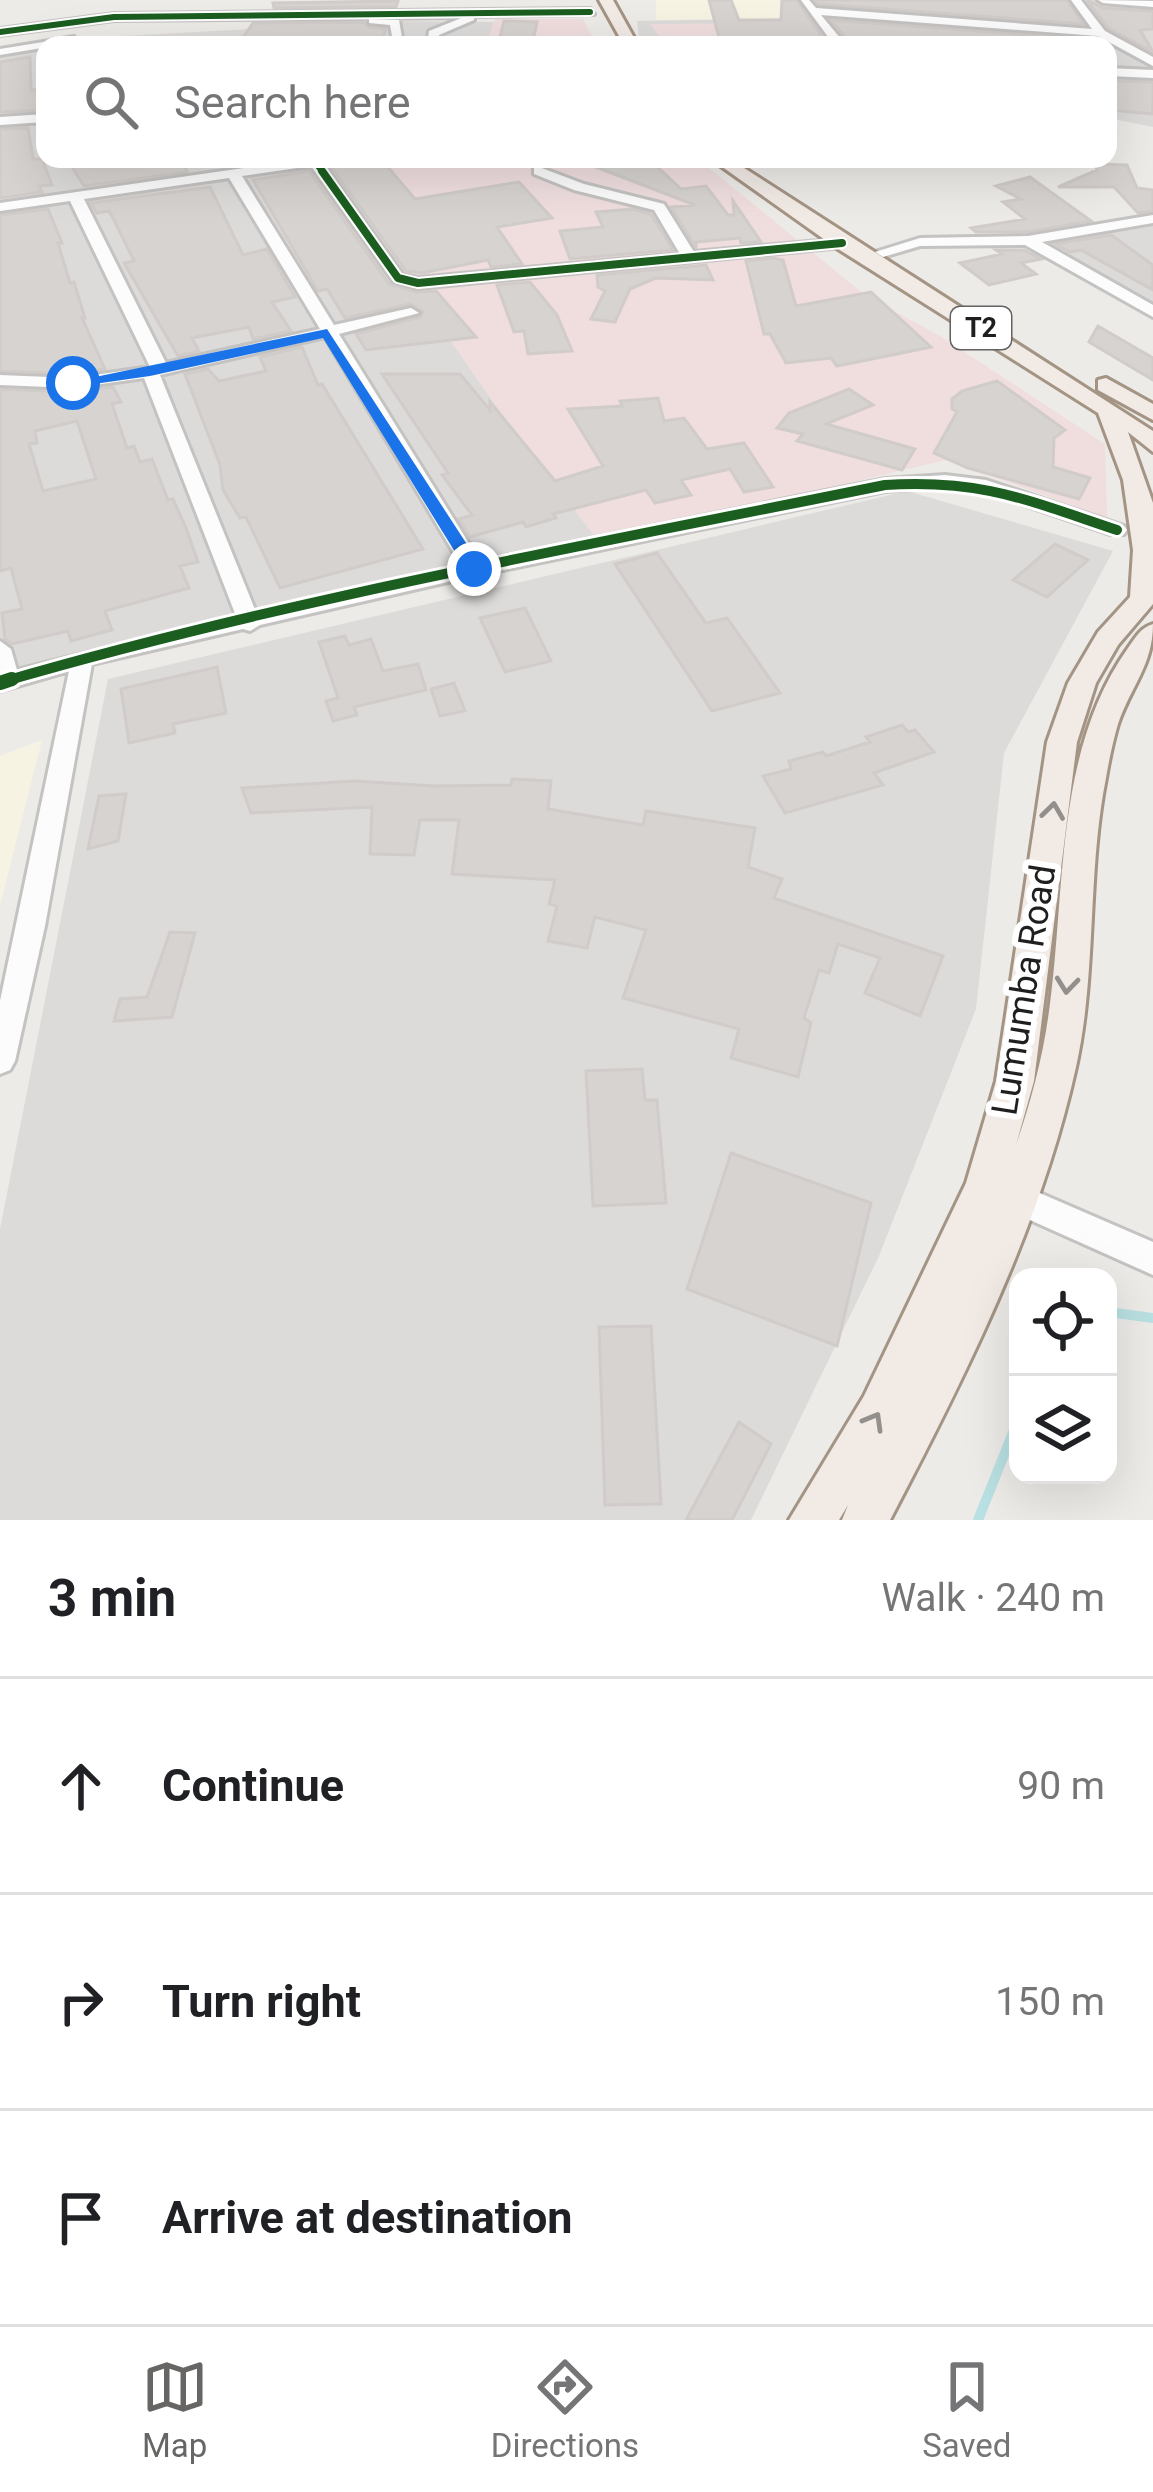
<!DOCTYPE html>
<html lang="en">
<head>
<meta charset="utf-8">
<style>
  :root { --surface:#fff; --page:#f2f2f2; --text:#202124; --muted:#757577; --line:#e0e0e0; --accent:#676665 }
  body { margin:0; font-family:Roboto,sans-serif; background:var(--page); color:var(--text) }
  .controls { position:absolute; right:36px; bottom:36px; display:grid; overflow:hidden; border-radius:24px; box-shadow:0 12px 48px #0002 }
  .controls button { width:108px; height:108px; display:grid; place-items:center; padding:0; border:0; border-bottom:3px solid var(--line); background:var(--surface); color:var(--text); font:60px sans-serif }
  .stop { position:absolute; width:36px; height:36px; margin:-27px; border:9px solid #1a73e8; border-radius:50%; background:#fff }
  .stop.end { background:#1a73e8; border-color:#fff; box-shadow:0 3px 12px #0008 }
  .list { margin:0; padding:0; list-style:none }
  h2 { display:flex; justify-content:space-between; align-items:center; height:156px; margin:0; padding:0 48px; font-size:51px }
  h2 small { font-size:39px; font-weight:400; color:var(--muted) }
  .list li { display:grid; grid-template-columns:78px 1fr auto; gap:36px; align-items:center; box-sizing:border-box; height:216px; padding:0 48px; border-top:3px solid var(--line) }
  .list b { display:block; font-size:45px; white-space:nowrap }
  .list em { font-size:39px; font-style:normal; color:var(--muted) }
  .icon { flex:none; width:66px; height:66px; fill:none; stroke:currentColor; stroke-width:2; stroke-linecap:round; stroke-linejoin:round }
  .map { position:relative; flex:none; width:1153px; height:1520px; overflow:hidden }
  .search { position:absolute; background:var(--surface); box-shadow:0 12px 48px #0002; left:36px; right:36px; top:36px; height:132px; display:flex; align-items:center; gap:30px; box-sizing:border-box; padding:0 42px; border-radius:24px; color:var(--muted); font-size:45px }
  .sheet { height:804px; background:var(--surface) }
  nav { display:flex; justify-content:space-around; align-items:center; box-sizing:border-box; height:168px; border-top:3px solid var(--line); background:var(--surface); font-size:33px; color:var(--muted) }
  nav a { display:grid; justify-items:center; gap:6px }
  nav .on { color:var(--accent) }
  .map>svg:first-child { display:block }
  .residential { fill:#dcdbd9 }
  .commercial { fill:#f0dedf }
  .education { fill:#f7f3e3 }
  .lines { fill:none; stroke-linecap:round; stroke-linejoin:round }
  .stream { stroke:#b9e0e2; stroke-width:10 }
  .building { fill:#d6d3d0; stroke:#d1ccc9; stroke-width:3; fill-rule:evenodd }
  .minor-casing { stroke:#c4c3c2; stroke-width:6 }
  .major-casing { stroke:#a49484; stroke-width:6 }
  .minor { fill:#fcfcfc; fill-rule:evenodd }
  .major { fill:#f1eae5; fill-rule:evenodd }
  .cycleway-far3-casing { stroke:#fff; stroke-width:10 }
  .cycleway-far2-casing { stroke:#fff; stroke-width:12 }
  .cycleway-far1-casing { stroke:#fff; stroke-width:16 }
  .cycleway-casing { stroke:#fff; stroke-width:21 }
  .cycleway-far3 { stroke:#1b5e20; stroke-width:6 }
  .cycleway-far2 { stroke:#1b5e20; stroke-width:8 }
  .cycleway-far1 { stroke:#1b5e20; stroke-width:10 }
  .cycleway { stroke:#1b5e20; stroke-width:14 }
  .oneway { stroke:#928f8c }
  .route { fill:#1a73e8 }
  .labels { text-anchor:middle; dominant-baseline:central; stroke-width:12; stroke-linejoin:round; paint-order:stroke }
  .shield { fill:#fff; stroke:#626262; stroke-width:3 }
  .shield-label { font-size:27px; font-weight:bold; fill:#1f1f1f }
  .near-street-label { font-size:36px; fill:#1f1f1f; stroke:#fff }
</style>
</head>
<body>
<div class="map">
<svg width="1153" height="1520" viewBox="0 0 1153 1520">
  <rect width="100%" height="100%" fill="#edebe8"/>
  <path class="residential" d="M806,0H1153V127L1108,118V45H645L639,38L637,21L814,18Z
    M394,21L494,22L486,45H64L106,37Z
    M45,49V159H324L492,400L599,542L0,671V58Z
    M1153,221V305L1047,244Z
    M907,491L1113,551L1004,753L976,1009L879,1256L751,1520H0V1229L108,679Z"/>
  <path class="commercial" d="M495,19H583L596,45H486Z
    M809,23L830,45H665L650,24Z
    M325,159H698L865,295L940,336L1105,444L1107,518L946,460L599,542L492,400Z"/>
  <path class="education" d="M656,0H793L800,18L656,20Z
    M42,740L0,905V756Z"/>
  <g class="lines">
    <path class="stream" d="M1108,1312L1153,1318
      M978,1520L1018,1420"/>
  </g>
  <path class="building" d="M709,0H731L739,20H781L782,0H797L827,44L721,45Z
    M815,0H1067L1083,24L818,4Z
    M1087,0L1103,8L1153,11V29L1140,30L1153,52L1108,28Z
    M398,1L396,7L274,8L273,3Z
    M831,20L1097,40L1105,45L850,43Z
    M504,21L537,22L532,45H498Z
    M364,22L369,27L386,29L380,45H238L253,23Z
    M30,57L31,90L45,89V110L0,112V62Z
    M1112,81L1153,82V114L1108,110Z
    M28,128L33,159H42L52,185L39,186L42,192L0,198V129Z
    M67,159H182L187,172L84,186Z
    M338,159H381L415,199L519,182L552,218L497,227L522,264L491,267L488,260L422,273L406,271L331,167Z
    M575,159H649L681,189L706,186L728,215H734L733,201L761,242L741,243L740,238L696,242V247L671,207L695,205Z
    M1095,164L1127,165L1137,188L1153,190V211L1138,213L1114,187H1058L1097,170Z
    M309,171L389,284L417,292L436,291L476,337L366,350L356,334L420,317L423,312L410,304L345,318L327,289L318,291L253,180Z
    M1030,177L1091,221L1028,232H976L971,228L1025,219L1003,202L1021,199L996,186Z
    M210,187L243,255L267,249L295,297L272,302L291,331L253,339L249,327L192,338L199,351L178,356L124,263L134,261L114,220L109,211L97,213L91,203Z
    M48,209L62,243H58L70,283L74,282L85,318H82L105,369L73,374L0,371V215Z
    M632,209L651,214L673,250L570,259L560,231L603,227L596,212Z
    M1111,235L1153,265V290L1081,250L1070,252L1055,244Z
    M996,250H1024L1041,259L1021,263L1036,274L989,285L960,263L1002,254Z
    M772,258L783,260L796,306L871,292L931,347L837,366L831,358L786,363L770,334H764L746,261Z
    M706,265L713,280L656,278L630,289L615,322L591,319L605,291L598,287L597,275Z
    M530,282L557,315L572,351L528,354L524,331L514,332L497,285Z
    M1098,326L1153,358V380L1089,342Z
    M302,347L318,385L322,384L423,549L280,588L246,517L240,518L223,490L220,465L185,374L208,369L219,381L266,371L260,357Z
    M382,374H460L490,410V402L555,481L603,466L568,409L622,406L620,401L658,398L664,421L684,418L707,449L744,443L773,487L744,492L730,469L681,480L691,495L655,503L646,490L553,514L556,518L526,527L523,522L470,537L459,519L472,515L442,475L448,473Z
    M997,381L1065,430L1054,438L1053,467L1090,478L1079,499L968,468L934,453L957,412L952,409V399L962,391Z
    M113,387L121,402L112,404L127,448L134,446L140,462L152,459L168,500L173,499L186,528L198,562L180,566L189,588L105,611L112,630L71,641L68,631L12,644L5,639L2,613L22,609L11,568L0,571V389L73,392ZM77,421L96,479L43,491L29,444L37,443L35,431Z
    M849,389L873,405L826,424L915,449L902,470L797,441L803,434L777,428L789,413Z
    M1055,544L1088,560L1047,597L1013,580Z
    M657,553L706,623L727,618L780,693L712,711L615,564Z
    M525,608L551,661L505,672L480,618Z
    M345,636L349,645L371,639L383,671L418,664L426,690L354,707L357,715L333,721L326,701L338,698L319,642Z
    M217,667L226,713L173,724L175,733L129,743L121,689Z
    M454,683L465,711L440,716L431,689Z
    M902,725L908,732L915,730L934,752L874,773L883,785L785,813L763,776L791,769L789,761L823,752L826,756L870,742L866,737Z
    M512,779L551,781L548,809L643,825L646,811L755,828L748,867L782,879L774,898L943,956L920,1016L865,993L880,958L838,944L829,973L819,970L804,1018L811,1023L798,1077L731,1058L739,1029L623,998L646,930L595,917L587,948L548,941L557,906L549,904L555,880L452,874L459,820H420L414,855L370,854L372,807L251,813L242,788L354,781L435,786L511,785Z
    M126,794L118,841L88,849L99,796Z
    M170,932L195,933L172,1017L114,1021L120,999L147,997Z
    M642,1069L645,1100H657L666,1203L593,1206L586,1071Z
    M731,1153L871,1203L837,1346L687,1289Z
    M651,1326L661,1504L605,1505L599,1327Z
    M739,1422L771,1444L732,1520H686Z"/>
  <g class="lines">
    <g class="minor-casing">
      <path id="minor" d="M801,0H809L816,8L1092,29L1071,0H1081L1105,31L1153,57V66L1098,36L821,15L846,45H834Z
        M1098,0L1153,1V7L1103,3Z
        M590,9L594,14L474,16V20L439,35V45H427L429,31L464,17L114,20L0,35V29L114,14Z
        M369,19L399,20L403,44L393,42L390,25L369,23Z
        M74,37L78,42L0,55V49Z
        M1108,68L1153,70V78L1108,76Z
        M45,114V122L0,125V117Z
        M307,159H334L324,165L403,275L418,278L680,254L654,210L574,190L534,174V168L539,167L584,184L664,204L694,252L842,239L849,243L842,247L418,288L393,281L311,166L242,176L334,325L411,308L419,313L339,334L480,561L885,479L945,475L986,480L1124,526L1127,530L1124,534H1110L983,491L945,487L885,491L474,576L260,625L250,631L243,629L92,664L45,926L15,1061L10,1070L0,1074V1001L69,671L0,691V641L11,649L17,670L236,616L144,378L73,388L0,385V375L73,378L150,367L70,201L0,211V203ZM229,178L320,329L166,363L84,199ZM325,337L461,565L256,612L160,375Z
        M1153,215V223L1042,242L1153,305V317L1025,245L920,246L883,257L875,252L920,238L1028,236Z
        M1005,1178L1153,1242V1275L994,1204L989,1193L994,1182Z"/>
    </g>
    <g class="major-casing">
      <path id="major" d="M599,0H613L638,45H624Z
        M711,159H730L1153,431V452L1128,432L1153,503V604L1118,645L1096,683L1077,742L1034,1081L1016,1145C1031,1101 1043,1057 1049,1011C1066,891 1054,752 1128,648C1136,637 1140,628 1153,624C1153,665 1131,686 1118,724C1113,741 1109,760 1106,778C1087,873 1097,972 1076,1067C1041,1226 965,1377 890,1520H842L848,1505L839,1520H789L864,1396L966,1183L996,1081L1047,742L1068,683L1098,632L1130,597L1133,550L1123,480L1098,413L835,247Z
        M1106,378L1153,404V420L1098,390V380Z"/>
    </g>
    <use href="#minor" class="minor"/>
    <use href="#major" class="major"/>
    <g class="cycleway-far3-casing">
      <path id="cycleway-far3" d="M0,32L114,17L590,12
        M315,162L324,174"/>
    </g>
    <g class="cycleway-far2-casing">
      <path id="cycleway-far2" d="M322,171L398,278L418,283L842,243"/>
    </g>
    <g class="cycleway-far1-casing">
      <path id="cycleway-far1" d="M2,682C291,598 590,545 885,485C982,479 1027,500 1117,530"/>
    </g>
    <g class="cycleway-casing">
      <path id="cycleway" d="M0,683L12,679"/>
    </g>
    <use href="#cycleway-far3" class="cycleway-far3"/>
    <use href="#cycleway-far2" class="cycleway-far2"/>
    <use href="#cycleway-far1" class="cycleway-far1"/>
    <use href="#cycleway" class="cycleway"/>
  </g>
  <defs><path id="oneway-chevron" d="M-2-3.5L2.5 0L-2 3.5" fill="none" stroke-width="1.6" stroke-linecap="round" stroke-linejoin="round" transform="scale(3)"/></defs>
  <g class="oneway">
    <use href="#oneway-chevron" transform="translate(1053 811) rotate(-82)"/>
    <use href="#oneway-chevron" transform="translate(1067 985) rotate(96)"/>
    <use href="#oneway-chevron" transform="translate(874 1421) rotate(-60)"/>
  </g>
  <path class="route" d="M327,329L483,569L480,573H468L323,338L150,376L73,387L66,383Z"/>
  <g class="labels">
    <rect class="shield" x="951" y="307" width="60" height="42" rx="9"/>
    <g class="shield-label">
      <text x="981" y="328">T2</text>
    </g>
    <g class="near-street-label">
      <text transform="translate(1024 990) rotate(-81)">Lumumba Road</text>
    </g>
  </g>
</svg>
<div class="controls">
<button><svg class="icon" aria-label="locate" viewBox="0 0 24 24"><circle cx="12" cy="12" r="6"/><path d="M12 2v4M12 18v4M2 12h4M18 12h4"/></svg></button>
<button><svg class="icon" aria-label="layers" viewBox="0 0 24 24"><path d="M12 4l9 5-9 5-9-5zM3 14l9 5 9-5"/></svg></button>
</div>
<div class="stop" style="left:73px;top:383px"></div>
<div class="stop end" style="left:474px;top:569px"></div>
<div class="search"><svg class="icon" aria-label="search" viewBox="0 0 24 24"><circle cx="10" cy="10" r="6"/><path d="M15 15l6 6"/></svg>Search here</div>
</div>
<section class="sheet">
<h2>3 min<small>Walk · 240 m</small></h2>
<ul class="list">
<li><svg class="icon" aria-label="ahead" viewBox="0 0 24 24"><path d="M12 20V5M6 11l6-6 6 6"/></svg><div><b>Continue</b></div><em>90 m</em></li>
<li><svg class="icon" aria-label="right" viewBox="0 0 24 24"><path d="M7 20v-9h11M14 6l5 5-5 5"/></svg><div><b>Turn right</b></div><em>150 m</em></li>
<li><svg class="icon" aria-label="arrive" viewBox="0 0 24 24"><path d="M6 21V4h12l-3 4 3 4H6"/></svg><div><b>Arrive at destination</b></div></li>
</ul>
</section>
<nav>
<a class="on"><svg class="icon" aria-label="map" viewBox="0 0 24 24"><path d="M3 6l6-2 6 2 6-2v14l-6 2-6-2-6 2zM9 4v14M15 6v14"/></svg>Map</a>
<a><svg class="icon" aria-label="directions" viewBox="0 0 24 24"><path d="M12 3l9 9-9 9-9-9zM9 14v-3h6M13 9l2 2-2 2"/></svg>Directions</a>
<a><svg class="icon" aria-label="saved" viewBox="0 0 24 24"><path d="M7 4h10v16l-5-4-5 4z"/></svg>Saved</a>
</nav>
</body>
</html>
